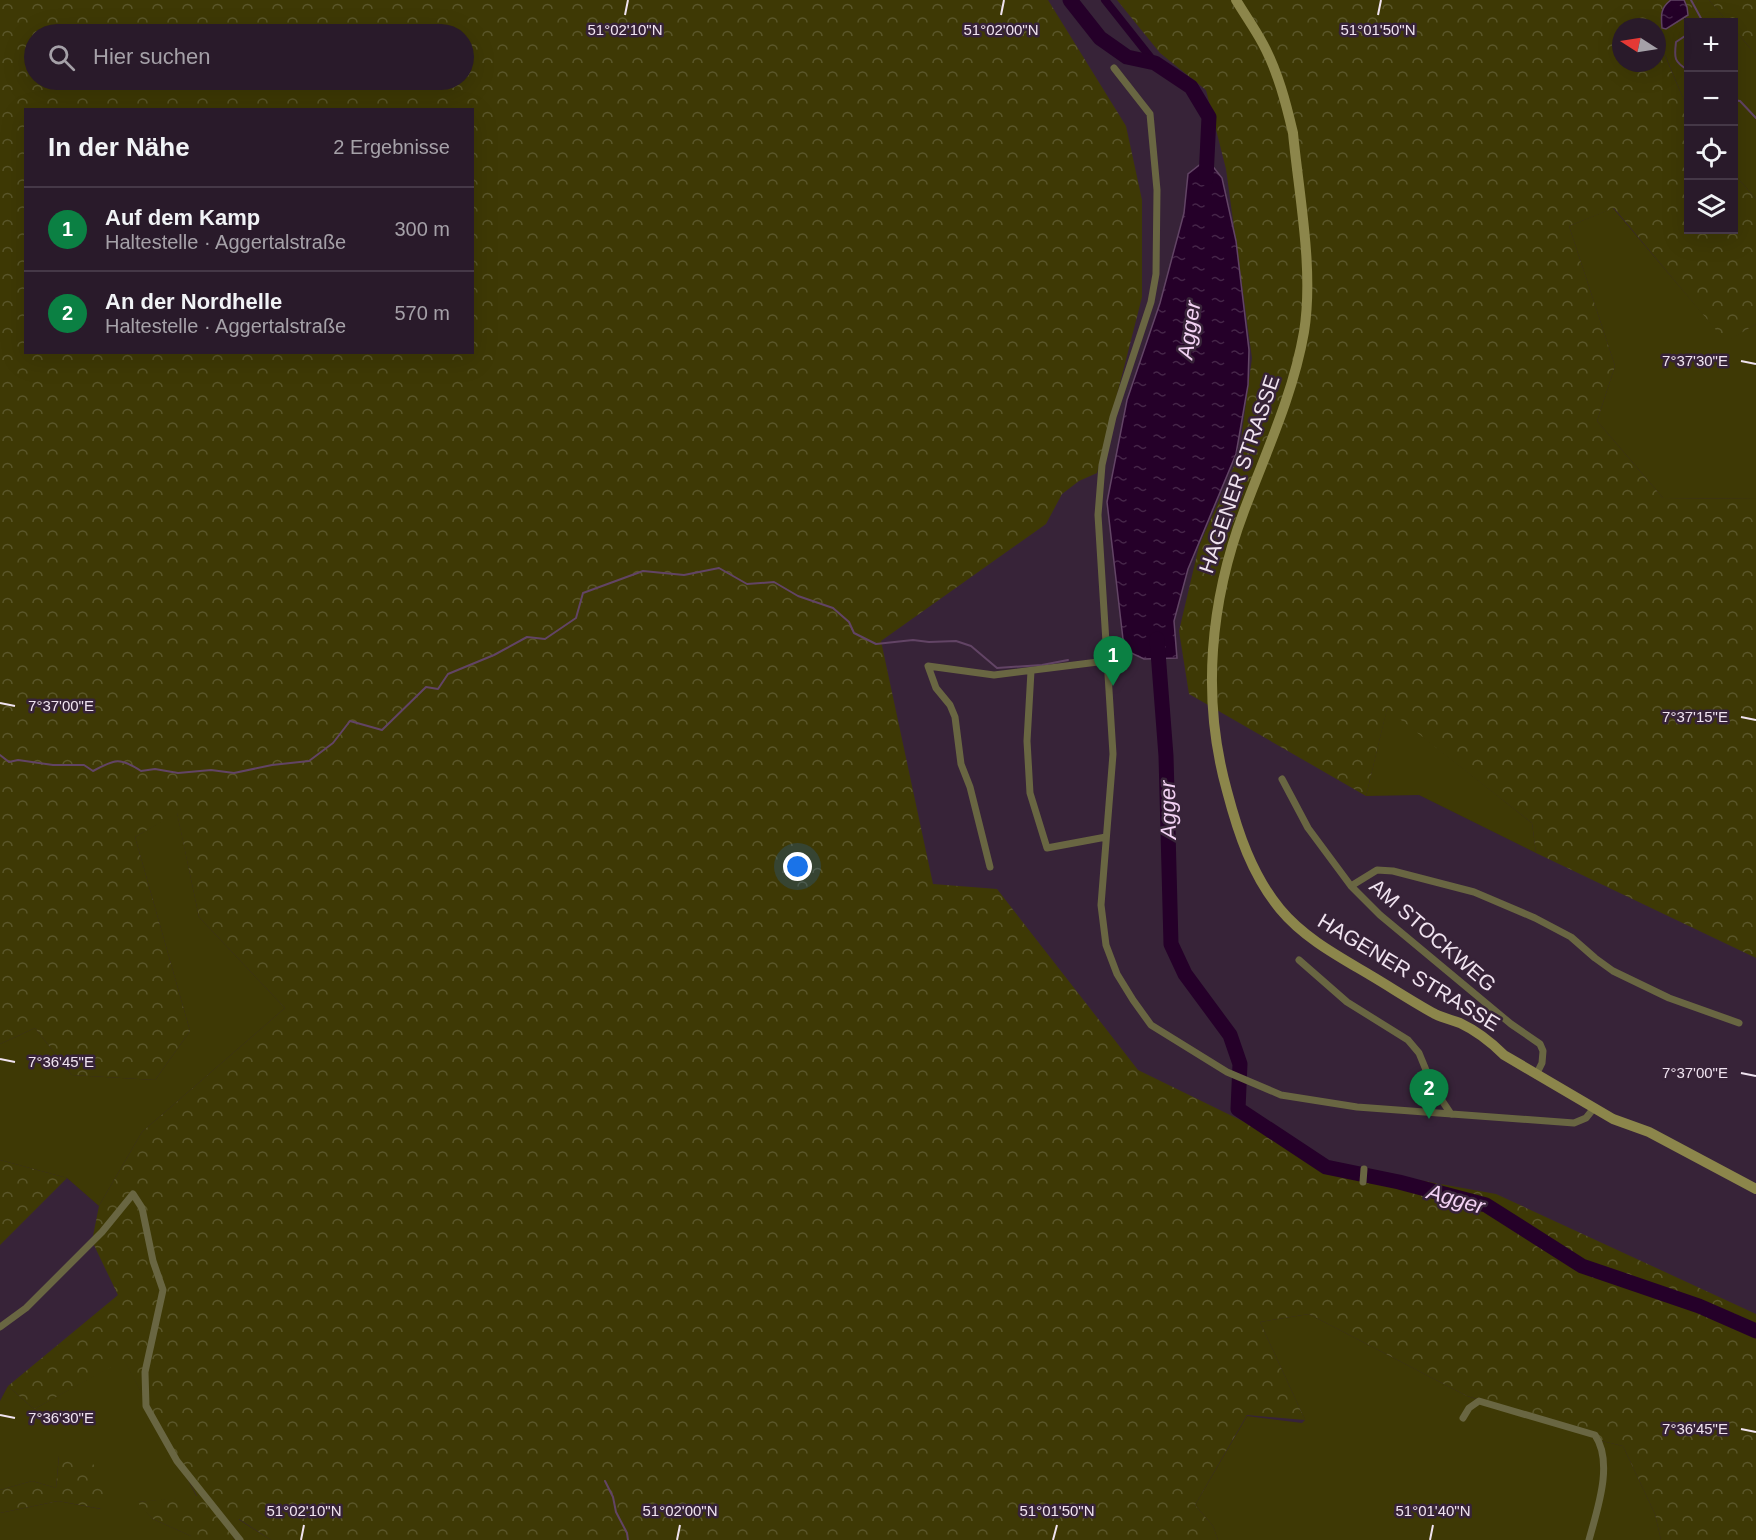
<!DOCTYPE html>
<html lang="de">
<head>
<meta charset="utf-8">
<style>
  :root { --surface:#291a2a; --page:#312332; --text:#f1f3f6; --muted:#a5a1a8; --line:#453847; --accent:#0b8043 }
  body { margin:0; font-family:Arial,sans-serif; background:var(--page); color:var(--text) }
  .controls { position:absolute; right:18px; top:18px; display:grid; overflow:hidden; border-radius:0px; box-shadow:0 6px 24px #0002 }
  .controls button { width:54px; height:54px; display:grid; place-items:center; padding:0; border:0; border-bottom:2px solid var(--line); background:var(--surface); color:var(--text); font:30px sans-serif }
  .compass { position:absolute; left:1612px; top:18px; width:54px; height:54px; border-radius:50%; background:var(--surface); box-shadow:0 6px 24px #0002; rotate:282deg }
  .you { position:absolute; left:798px; top:867px; width:21px; height:21px; margin:-15px; border:4px solid #fff; border-radius:50%; background:#1a73e8; box-shadow:0 0 0 9px #1a73e833 }
  .badge { display:grid; place-items:center; width:39px; height:39px; border-radius:50%; background:var(--accent); color:#fff; font-size:20px; font-weight:700 }
  .pin { position:absolute; translate:-50% -50px; filter:drop-shadow(0 2px 3px #0008) }
  .pin::after { content:''; position:absolute; top:32px; width:21px; height:18px; background:inherit; clip-path:polygon(0 0,100% 0,50% 100%) }
  .list { margin:0; padding:0; list-style:none }
  h2 { display:flex; justify-content:space-between; align-items:center; height:78px; margin:0; padding:0 24px; font-size:26px }
  h2 small { font-size:20px; font-weight:400; color:var(--muted) }
  .list li { display:grid; grid-template-columns:39px 1fr auto; gap:18px; align-items:center; box-sizing:border-box; height:84px; padding:0 24px; border-top:2px solid var(--line) }
  .list b { display:block; font-size:22px; white-space:nowrap }
  .list p { margin:0; font-size:20px; white-space:nowrap; color:var(--muted) }
  .list em { font-size:20px; font-style:normal; color:var(--muted) }
  .icon { flex:none; width:33px; height:33px; fill:none; stroke:currentColor; stroke-width:2; stroke-linecap:round; stroke-linejoin:round }
  .map { position:relative; flex:none; width:1756px; height:1540px; overflow:hidden }
  .search { position:absolute; background:var(--surface); box-shadow:0 6px 24px #0002; left:24px; top:24px; width:450px; height:66px; display:flex; align-items:center; gap:15px; box-sizing:border-box; padding:0 21px; border-radius:33px; color:var(--muted); font-size:22px }
  .panel { position:absolute; background:var(--surface); box-shadow:0 6px 24px #0002; left:24px; top:108px; width:450px; height:246px; border-radius:0px }
  .map>svg:first-child { display:block }
  .grass { fill:#3e3905 }
  .forest { fill:url(#forest-crowns); fill-rule:evenodd }
  .water { fill:url(#water-ripples); stroke:#624465; stroke-width:1.5 }
  .lines { fill:none; stroke-linecap:round; stroke-linejoin:round }
  .stream { stroke:#624465; stroke-width:2 }
  .canal { stroke:#250029; stroke-width:8 }
  .river { stroke:#250029; stroke-width:15 }
  .street { stroke:#696642; stroke-width:7 }
  .secondary { stroke:#8c864b; stroke-width:10 }
  .ticks { fill:none; stroke:#f0e3f0; stroke-width:2 }
  .labels { text-anchor:middle; dominant-baseline:central; stroke-width:5; stroke-linejoin:round; paint-order:stroke }
  .street-label { font-size:21px; fill:#f0e3f0; stroke:#372338 }
  .water-label { font-size:22px; font-style:italic; fill:#f3d2f4; stroke:#372338 }
  .ticks-label { font-size:15px; text-anchor:middle; fill:#f0e3f0; stroke:#372338; stroke-width:5; stroke-linejoin:round; paint-order:stroke }
</style>
</head>
<body>
<div class="map">
<svg width="1756" height="1540" viewBox="0 0 1756 1540">
  <defs>
    <pattern id="forest-crowns" width="20" height="18" patternUnits="userSpaceOnUse" patternTransform="scale(1.5)"><rect width="20" height="18" fill="#3e3905"/><path d="M2 6a3 3 0 1 1 6 0M12 15a3 3 0 1 1 6 0" fill="none" stroke="#5a562a"/></pattern>
    <pattern id="water-ripples" width="26" height="14" patternUnits="userSpaceOnUse" patternTransform="scale(1.5)"><rect width="26" height="14" fill="#250029"/><path d="M2 4q2-2 4 0t4 0M15 11q2-2 4 0t4 0" fill="none" stroke="#452548"/></pattern>
  </defs>
  <rect width="100%" height="100%" fill="#372338"/>
  <path class="grass" d="M1698,0H1709L1728,22H1688V110L1660,43Z
    M1734,29L1756,55V199L1734,174Z
    M1613,208L1726,341L1756,324V499L1663,498L1597,421L1615,366L1569,226Z
    M1387,708L1532,823L1536,853L1419,795L1366,796Z
    M177,812L199,917L285,1008L142,1132L99,1206L67,1178L0,1160V1044L35,1028L72,1075L155,1080L190,1031L135,837Z
    M1309,1314L1467,1396L1594,1436C1614,1466 1596,1508 1588,1540H1218L1213,1526L1195,1505L1247,1416L1302,1423L1305,1420L1260,1322Z
    M124,1359L197,1497L138,1502L153,1519L191,1536V1540H0V1513L58,1501L101,1509L59,1456L56,1488L32,1481L0,1490V1401L8,1386L34,1409Z
    M1602,1441L1623,1446L1655,1514L1661,1540H1590L1598,1511L1603,1447Z
    M238,1519L271,1540H233Z"/>
  <path class="forest" d="M0,0H1048L1126,126L1142,200V297L1097,473L1079,481L1062,494L1046,524L881,641L933,884L997,889L1138,1070L1330,1164L1496,1194L1756,1314V1540H1661L1655,1514L1623,1446L1602,1441L1595,1434L1574,1427L1467,1396L1309,1314L1260,1322L1305,1420L1247,1415L1195,1505L1213,1526L1218,1540H271L239,1519L233,1540H191V1536L153,1519L137,1502L197,1496L124,1360L34,1409L8,1386L118,1295L92,1241L99,1206L142,1132L285,1008L199,917L177,813L135,837L190,1031L155,1080L72,1075L35,1028L0,1044ZM34,34H464V80H34ZM26,110H472V352H26Z
    M1117,0H1698L1660,44L1688,110V230H1734V174L1756,199V324L1726,342L1614,208L1569,226L1615,366L1597,421L1663,498L1756,499V958L1536,853L1532,823L1387,709L1366,796L1189,694L1179,631L1199,546L1239,455L1252,358L1226,169L1206,90L1160,53ZM1621,27H1657V63H1621Z
    M1709,0H1756V55L1734,29V22H1728Z
    M0,1160L67,1178L0,1245Z
    M59,1456L86,1457L98,1469L105,1494L102,1509L58,1501L0,1513V1490L32,1481L56,1488Z"/>
  <path class="water" d="M1671,0H1684L1687,7L1688,15L1666,29L1662,28C1661,16 1660,8 1671,0Z
    M1207,159L1222,178L1236,241L1249,350L1248,385L1236,454L1188,569L1174,621L1177,658L1144,659L1127,651L1123,639L1107,502L1127,400L1160,303L1184,213L1188,174Z"/>
  <g class="lines">
    <path class="stream" d="M1691,0L1703,22
      M1688,34L1676,42C1674,58 1674,62 1688,70
      M1734,100L1740,101L1756,118
      M0,755L9,762L18,760L53,765H84L93,771C115,759 120,757 141,771L155,769L178,773L211,770L234,773L272,765L309,761L333,743L350,721L382,730L426,687L438,689L448,674L494,655L527,637L545,639L576,618L583,593L643,571L684,575L719,568L747,584L774,582L798,596L833,608L849,622L854,633L876,644L913,640L929,642L956,641L971,646L997,668L1042,665L1068,660
      M605,1481L613,1497L616,1512L627,1533L628,1540"/>
    <path class="canal" d="M1105,0L1155,63"/>
    <path class="river" d="M1070,0L1100,38L1127,57L1155,63L1191,87L1209,117L1206,178
      M1157,639L1166,756L1171,944L1185,974L1230,1035L1240,1064L1238,1109L1326,1167L1399,1182L1486,1205L1582,1266L1699,1306L1756,1331"/>
    <path class="street" d="M1114,68L1150,114L1157,190L1156,274L1151,302L1113,417L1102,465L1098,515L1113,754L1101,905L1106,945L1117,974L1133,1000L1151,1025L1227,1072L1281,1095L1357,1107L1574,1123L1586,1118L1594,1108
      M1031,671L1027,741L1030,793L1047,848L1106,837
      M1282,779L1308,828L1351,886L1380,915L1511,1024L1540,1044L1543,1051L1542,1063L1536,1075
      M990,867L970,787L961,764L955,717L950,705L936,688L928,666L994,675L1106,661
      M1351,886L1377,870L1393,871L1474,892L1535,918L1571,937L1595,958L1613,971L1669,998L1739,1023
      M1299,960L1347,1002L1408,1040L1419,1053L1433,1087L1451,1114
      M1363,1182L1364,1169
      M0,1327L26,1308L102,1232L133,1194L142,1208L153,1261L163,1290L145,1372L146,1406L177,1461L240,1540
      M1463,1418L1469,1408L1479,1401L1595,1435C1614,1463 1597,1510 1589,1540"/>
    <path class="secondary" d="M1236,0C1245,15 1255,29 1263,44C1278,72 1286,103 1293,133C1299,196 1314,270 1304,332C1293,395 1266,452 1244,511C1210,601 1201,698 1227,791C1238,833 1252,875 1280,909C1304,938 1338,956 1370,975C1392,988 1413,1002 1435,1014C1443,1018 1452,1020 1460,1023C1477,1031 1491,1042 1504,1055L1613,1119L1649,1132L1756,1189"/>
  </g>
  <path class="ticks" d="M625,15L628,0M1001,15L1004,0M1378,15L1381,0M1741,361L1756,364M0,703L15,706M1741,717L1756,720M0,1059L15,1062M1741,1073L1756,1076M0,1415L15,1418M1741,1429L1756,1432M301,1540L304,1525M677,1540L680,1525M1053,1540L1057,1525M1430,1540L1433,1525"/>
  <g class="labels">
    <g class="street-label">
      <text transform="translate(1239 474) rotate(-71)">HAGENER STRASSE</text>
      <text transform="translate(1433 935) rotate(41)">AM STOCKWEG</text>
      <text transform="translate(1409 972) rotate(31)">HAGENER STRASSE</text>
    </g>
    <g class="water-label">
      <text transform="translate(1189 330) rotate(-82)">Agger</text>
      <text transform="translate(1168 810) rotate(-91)">Agger</text>
      <text transform="translate(1456 1199) rotate(16)">Agger</text>
    </g>
  </g>
  <g class="ticks-label">
    <text x="625" y="35">51°02'10"N</text>
    <text x="1001" y="35">51°02'00"N</text>
    <text x="1378" y="35">51°01'50"N</text>
    <text x="1695" y="366">7°37'30"E</text>
    <text x="61" y="711">7°37'00"E</text>
    <text x="1695" y="722">7°37'15"E</text>
    <text x="61" y="1067">7°36'45"E</text>
    <text x="1695" y="1078">7°37'00"E</text>
    <text x="61" y="1423">7°36'30"E</text>
    <text x="1695" y="1434">7°36'45"E</text>
    <text x="304" y="1516">51°02'10"N</text>
    <text x="680" y="1516">51°02'00"N</text>
    <text x="1057" y="1516">51°01'50"N</text>
    <text x="1433" y="1516">51°01'40"N</text>
  </g>
</svg>
<div class="controls">
<button>+</button>
<button>−</button>
<button><svg class="icon" aria-label="locate" viewBox="0 0 24 24"><circle cx="12" cy="12" r="6"/><path d="M12 2v4M12 18v4M2 12h4M18 12h4"/></svg></button>
<button><svg class="icon" aria-label="layers" viewBox="0 0 24 24"><path d="M12 4l9 5-9 5-9-5zM3 14l9 5 9-5"/></svg></button>
</div>
<svg class="compass" viewBox="-18 -18 36 36"><path d="M0-13l5 13h-10z" fill="#e53935"/><path d="M0 13l5-13h-10z" fill="#a5a1a8"/></svg>
<div class="you"></div>
<div class="pin badge" style="left:1113px;top:686px">1</div>
<div class="pin badge" style="left:1429px;top:1119px">2</div>
<div class="search"><svg class="icon" aria-label="search" viewBox="0 0 24 24"><circle cx="10" cy="10" r="6"/><path d="M15 15l6 6"/></svg>Hier suchen</div>
<section class="panel">
<h2>In der Nähe<small>2 Ergebnisse</small></h2>
<ul class="list">
<li><span class="badge">1</span><div><b>Auf dem Kamp</b><p>Haltestelle · Aggertalstraße</p></div><em>300 m</em></li>
<li><span class="badge">2</span><div><b>An der Nordhelle</b><p>Haltestelle · Aggertalstraße</p></div><em>570 m</em></li>
</ul>
</section>
</div>
</body>
</html>
